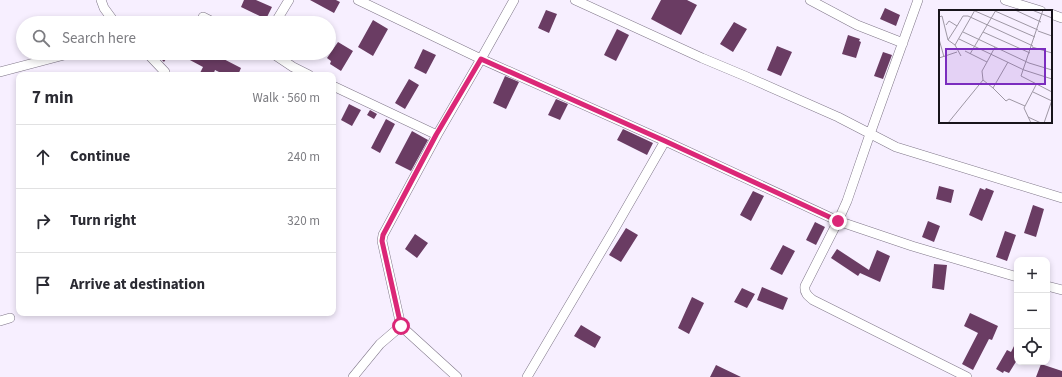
<!DOCTYPE html>
<html lang="en">
<head>
<meta charset="utf-8">
<style>
  :root { --surface:#fff; --page:#f2f2f3; --text:#2b2b33; --muted:#7c7c81; --line:#e1e1e2 }
  body { margin:0; font-family:"Source Sans 3",sans-serif; background:var(--page); color:var(--text) }
  .controls { position:absolute; right:12px; bottom:12px; display:grid; overflow:hidden; border-radius:8px; box-shadow:0 2px 6px #0003 }
  .controls button { width:36px; height:36px; display:grid; place-items:center; padding:0; border:0; border-bottom:1px solid var(--line); background:var(--surface); color:var(--text); font:20px sans-serif }
  .stop { position:absolute; width:12px; height:12px; margin:-9px; border:3px solid #db2777; border-radius:50%; background:#fff }
  .stop.end { background:#db2777; border-color:#fff; box-shadow:0 1px 4px #0008 }
  .list { margin:0; padding:0; list-style:none }
  h2 { display:flex; justify-content:space-between; align-items:center; height:52px; margin:0; padding:0 16px; font-size:17px }
  h2 small { font-size:13px; font-weight:400; color:var(--muted) }
  .list li { display:grid; grid-template-columns:26px 1fr auto; gap:12px; align-items:center; box-sizing:border-box; height:64px; padding:0 16px; border-top:1px solid var(--line) }
  .list b { display:block; font-size:15px; white-space:nowrap }
  .list em { font-size:13px; font-style:normal; color:var(--muted) }
  .icon { flex:none; width:22px; height:22px; fill:none; stroke:currentColor; stroke-width:2; stroke-linecap:round; stroke-linejoin:round }
  .map { position:relative; flex:none; width:1062px; height:377px; overflow:hidden }
  .search { position:absolute; background:var(--surface); box-shadow:0 2px 6px #0003; left:16px; top:16px; width:320px; height:44px; display:flex; align-items:center; gap:10px; box-sizing:border-box; padding:0 14px; border-radius:22px; color:var(--muted); font-size:15px }
  .panel { position:absolute; background:var(--surface); box-shadow:0 2px 6px #0003; left:16px; top:72px; width:320px; height:244px; border-radius:8px }
  .map>svg:first-child { display:block }
  .building { fill:#6a3c63 }
  .lines { fill:none; stroke-linecap:round; stroke-linejoin:round }
  .street-casing { stroke:#7f7688; stroke-width:10 }
  .street { stroke:#fff; stroke-width:9 }
  .route { stroke:#db2777; stroke-width:5 }
  .inset-road { fill:none; stroke:#9e97a4; stroke-width:1 }
  .view { fill:#7b2cbf; fill-opacity:0.15; stroke:#7b2cbf; stroke-width:2 }
  .inset-edge { fill:none; stroke:#18141b; stroke-width:2 }
</style>
</head>
<body>
<div class="map">
<svg width="1062" height="377" viewBox="0 0 1062 377">
  <rect width="100%" height="100%" fill="#f7efff"/>
  <path class="building" d="M244,0H256L272,7L266,19L241,7Z
    M310,0H336L340,2L334,13Z
    M661,0H687L697,5L681,35L651,19Z
    M885,8L900,15L896,26L880,19Z
    M546,10L557,14L549,33L538,28Z
    M373,20L388,29L373,56L358,47Z
    M734,22L747,29L733,52L720,44Z
    M617,29L629,35L616,61L604,55Z
    M848,35L860,39L859,41L861,42L856,58L842,54Z
    M338,42L353,51L341,71L330,64L331,61L327,58Z
    M777,46L792,52L781,76L767,70Z
    M423,49L436,55L426,74L414,68Z
    M883,52L892,55L883,79L874,76Z
    M157,53H170L164,62L156,54Z
    M191,53H212L241,68L238,75H225L215,70L213,75H199L203,67L188,59Z
    M505,76L519,82L506,109L493,103Z
    M409,79L419,85L405,109L395,103Z
    M556,99L568,104L560,120L548,115Z
    M349,104L361,110L352,126L341,120Z
    M370,110L377,114L374,119L367,115Z
    M386,119L395,124L380,153L371,148Z
    M623,129L653,143L647,155L617,140Z
    M412,131L428,140L411,171L395,163Z
    M939,186L954,190L951,203L936,199Z
    M980,188L985,190L986,188L994,191L982,221L969,215Z
    M753,191L764,196L751,221L740,215Z
    M1033,205L1044,209L1036,237L1024,233Z
    M928,221L940,226L934,242L922,237Z
    M815,222L825,227L816,245L806,240Z
    M626,228L638,235L621,262L609,255Z
    M1005,231L1016,235L1007,261L996,257Z
    M415,234L428,243L417,258L405,249Z
    M783,245L795,251L782,275L770,269Z
    M837,249L869,270L877,250L890,256L880,282L860,273L858,276L831,258Z
    M934,264L947,265L944,290L932,288Z
    M762,287L788,298L783,310L757,300Z
    M742,288L755,294L747,308L734,302Z
    M692,297L704,303L689,334L678,328Z
    M970,313L998,326L992,340L989,339L973,370L962,364L978,333L964,326Z
    M581,325L601,337L595,348L574,336Z
    M1017,340V360L1009,373L1004,371L1003,373L996,369L1007,350L1011,352Z
    M1041,364L1062,371V377H1036Z
    M716,365L741,377H710Z"/>
  <g class="lines">
    <g class="street-casing">
      <path id="street" d="M101,0L104,8L115,23
        M358,0L481,59L665,141L838,221L912,246L1017,277
        M575,0L702,58L745,76L838,117L896,147L1062,198
        M810,0L857,25L903,43
        M918,0L870,134L847,201L838,221L805,286C804,293 808,296 813,300L967,377
        M1005,0L1041,11
        M1051,14L1062,18
        M203,17L215,23
        M275,23L289,0
        M147,53L165,72
        M272,53L293,67L309,75
        M0,72L72,53
        M333,86L437,135L481,59L514,0
        M1047,286L1062,290
        M0,321L10,318
        M401,326L457,377
        M353,377L380,344L401,326L382,241L383,235L437,135
        M527,377L615,228L665,141"/>
    </g>
    <use href="#street" class="street"/>
  </g>
  <g class="lines">
    <path class="route" d="M401,326L382,241L383,235L436,135L481,59L665,141L838,221"/>
  </g>
  <g transform="translate(939 10)">
    <rect width="113" height="113" fill="#f7efff"/>
    <path class="inset-road" d="M76,0L102,12M93,0L113,8M104,0L82,66L113,82M36,1L96,27M56,1L99,20M0,7L3,6L9,30L16,35L36,0M7,15L10,11L18,16L9,30M18,16L24,6H29L94,36M99,21L113,26M24,22L90,53L113,60M44,22L91,43M0,29L5,47M20,29L85,60L113,69M16,35L22,46M93,37L113,43M26,41L48,52L56,37M31,44L57,0M0,48L18,42M44,70L54,78L69,52M54,78L67,91L70,89L86,96M94,82L113,91M89,107L102,113M9,113L44,70L43,61L48,52M92,113L85,98L97,75M105,113L113,90"/>
    <path class="view" d="M7,39H106V74H7Z"/>
    <rect width="113" height="113" class="inset-edge"/>
  </g>
</svg>
<div class="controls">
<button>+</button>
<button>−</button>
<button><svg class="icon" aria-label="locate" viewBox="0 0 24 24"><circle cx="12" cy="12" r="6"/><path d="M12 2v4M12 18v4M2 12h4M18 12h4"/></svg></button>
</div>
<div class="stop" style="left:401px;top:326px"></div>
<div class="stop end" style="left:838px;top:221px"></div>
<div class="search"><svg class="icon" aria-label="search" viewBox="0 0 24 24"><circle cx="10" cy="10" r="6"/><path d="M15 15l6 6"/></svg>Search here</div>
<section class="panel">
<h2>7 min<small>Walk · 560 m</small></h2>
<ul class="list">
<li><svg class="icon" aria-label="ahead" viewBox="0 0 24 24"><path d="M12 20V5M6 11l6-6 6 6"/></svg><div><b>Continue</b></div><em>240 m</em></li>
<li><svg class="icon" aria-label="right" viewBox="0 0 24 24"><path d="M7 20v-9h11M14 6l5 5-5 5"/></svg><div><b>Turn right</b></div><em>320 m</em></li>
<li><svg class="icon" aria-label="arrive" viewBox="0 0 24 24"><path d="M6 21V4h12l-3 4 3 4H6"/></svg><div><b>Arrive at destination</b></div></li>
</ul>
</section>
</div>
</body>
</html>
